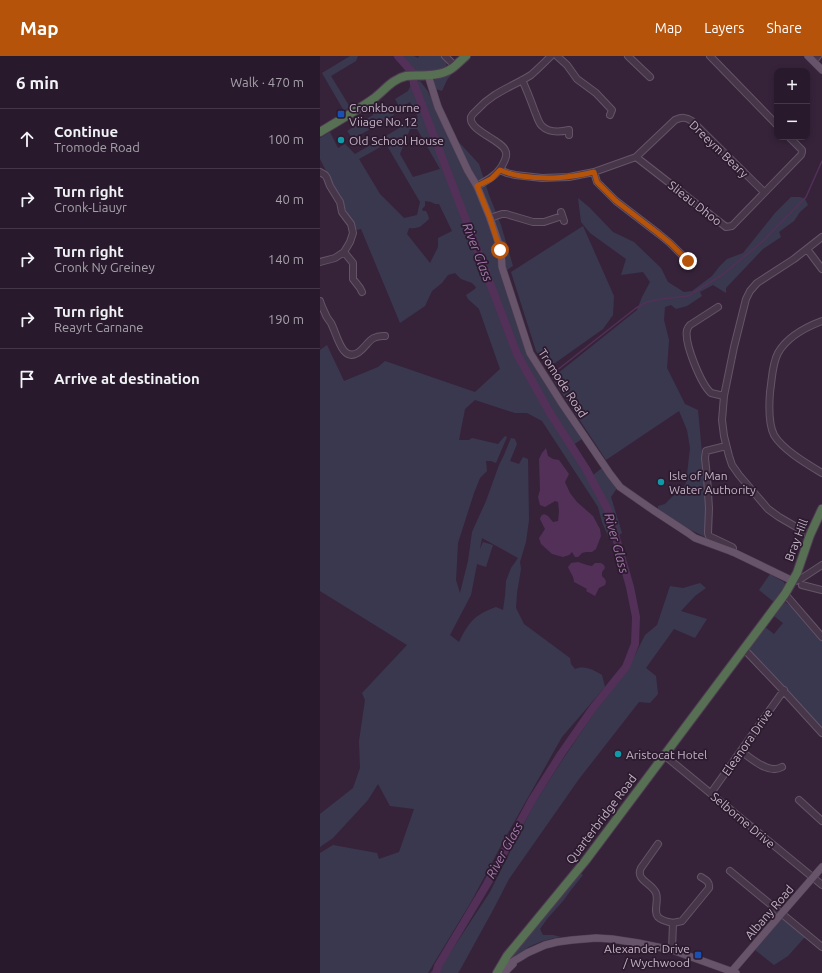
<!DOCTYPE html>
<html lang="en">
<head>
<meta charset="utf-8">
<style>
  :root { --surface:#281a2c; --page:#342738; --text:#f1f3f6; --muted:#a5a1a9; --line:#443848; --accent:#b45309 }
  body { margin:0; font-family:Ubuntu,sans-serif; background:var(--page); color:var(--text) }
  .controls { position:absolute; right:12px; top:12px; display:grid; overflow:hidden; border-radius:8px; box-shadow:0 2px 6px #0003 }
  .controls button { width:36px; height:36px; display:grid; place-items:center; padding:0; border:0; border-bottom:1px solid var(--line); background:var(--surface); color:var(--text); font:20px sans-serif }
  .stop { position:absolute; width:12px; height:12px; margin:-9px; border:3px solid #b45309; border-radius:50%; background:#fff }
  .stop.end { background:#b45309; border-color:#fff; box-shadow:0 1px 4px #0008 }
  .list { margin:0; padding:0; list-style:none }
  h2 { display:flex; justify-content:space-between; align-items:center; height:52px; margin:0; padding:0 16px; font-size:17px }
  h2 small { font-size:13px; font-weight:400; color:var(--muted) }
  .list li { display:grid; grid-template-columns:26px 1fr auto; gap:12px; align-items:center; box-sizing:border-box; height:60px; padding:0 16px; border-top:1px solid var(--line) }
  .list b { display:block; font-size:15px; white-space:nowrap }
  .list p { margin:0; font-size:13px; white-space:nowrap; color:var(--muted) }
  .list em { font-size:13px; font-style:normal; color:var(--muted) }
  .icon { flex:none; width:22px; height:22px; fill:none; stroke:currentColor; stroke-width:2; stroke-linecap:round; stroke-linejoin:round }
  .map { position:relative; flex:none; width:502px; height:917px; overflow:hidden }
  header { display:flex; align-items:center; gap:24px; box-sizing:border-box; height:56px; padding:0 20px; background:var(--accent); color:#fff }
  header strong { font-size:19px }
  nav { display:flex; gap:22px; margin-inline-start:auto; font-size:14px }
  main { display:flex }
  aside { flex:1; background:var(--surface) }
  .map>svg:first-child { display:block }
  .green { fill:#3a384f; fill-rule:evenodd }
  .water { fill:#523058 }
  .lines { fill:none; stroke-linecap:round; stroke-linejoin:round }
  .stream { stroke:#523058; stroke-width:1.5 }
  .river { stroke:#523058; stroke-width:8 }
  .minor-casing { stroke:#655468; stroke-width:8 }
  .major-casing { stroke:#513f53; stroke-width:8 }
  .highway-casing { stroke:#4f3e52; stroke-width:10 }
  .minor { stroke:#47364a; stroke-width:6 }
  .major { stroke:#67546a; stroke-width:7 }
  .highway { stroke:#577053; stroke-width:8 }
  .route { stroke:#b45309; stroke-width:5 }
  .transit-dot { fill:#1a4fb4; stroke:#2c1b2f; stroke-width:1.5 }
  .culture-dot { fill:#0f9aa8; stroke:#2c1b2f; stroke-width:1.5 }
  .labels { text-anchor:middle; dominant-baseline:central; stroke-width:3.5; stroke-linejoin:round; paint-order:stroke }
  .poi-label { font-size:12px; fill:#c4b1c6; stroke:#2c1b2f; text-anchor:start }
  .street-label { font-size:12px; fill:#c4b1c6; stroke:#2c1b2f }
  .water-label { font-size:13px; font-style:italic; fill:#a67aad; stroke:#2c1b2f }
</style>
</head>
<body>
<header>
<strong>Map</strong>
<nav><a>Map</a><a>Layers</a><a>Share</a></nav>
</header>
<main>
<aside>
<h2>6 min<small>Walk · 470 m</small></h2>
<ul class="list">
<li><svg class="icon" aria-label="ahead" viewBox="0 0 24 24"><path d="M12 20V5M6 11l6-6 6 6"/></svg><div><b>Continue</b><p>Tromode Road</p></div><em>100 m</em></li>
<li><svg class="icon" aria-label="right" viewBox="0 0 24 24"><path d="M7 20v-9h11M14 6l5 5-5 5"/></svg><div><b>Turn right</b><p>Cronk-Liauyr</p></div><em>40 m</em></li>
<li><svg class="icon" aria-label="right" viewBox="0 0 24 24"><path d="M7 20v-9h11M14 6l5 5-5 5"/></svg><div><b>Turn right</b><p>Cronk Ny Greiney</p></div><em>140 m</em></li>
<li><svg class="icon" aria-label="right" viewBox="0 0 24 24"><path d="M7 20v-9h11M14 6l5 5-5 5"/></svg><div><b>Turn right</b><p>Reayrt Carnane</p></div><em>190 m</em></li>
<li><svg class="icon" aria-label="arrive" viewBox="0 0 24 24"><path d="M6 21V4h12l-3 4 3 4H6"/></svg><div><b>Arrive at destination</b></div></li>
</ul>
</aside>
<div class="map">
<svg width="502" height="917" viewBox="0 0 502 917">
  <rect width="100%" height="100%" fill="#36233a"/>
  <path class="green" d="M30,0H38L36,5L11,20L30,51L24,55L2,17Z
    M74,0H94L98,2L99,0H128L126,11L115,16H87L83,9Z
    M134,15L127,24L122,35L116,33L114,27V24L116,23L127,19Z
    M100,25L107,34L115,49L136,83L159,108L169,139L181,169L193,210L181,218L208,298L262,383L253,389L273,419L282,412L297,432L291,441L302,477L290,485L282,466L278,451L222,365L207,357H195L155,344L145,353L139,384H149L152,382L178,388L185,380L187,381L176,407L171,405H166L167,415L160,422L154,437L138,487L136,524L140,537L148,505L152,476L166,445L179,409L184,399L191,382L195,383L197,388L190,405L199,408L203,401L208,403L209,464L206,486L200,506L201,513L197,537L196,552L204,568L250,602L251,608L255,613C266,609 273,614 282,619L285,631L242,681L184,784L151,846L108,917H0V797L13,789L57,797L59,803L79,796L94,753L70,750L58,728L48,744L13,782L0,791V758L33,732L40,712L39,685L45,644L42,637L87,589L0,535V294L7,289L24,325L58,311L65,305L155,336L180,313L159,253L148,243L146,239L155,233L156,231L152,227L141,223L135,217L128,219L122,227L112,235L105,250L80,267L41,173L36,174L0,103V82L10,76L18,92L25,88L35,98L98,61L90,46L80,52L75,43L88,35L92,27ZM90,73H97L120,113L93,121L80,98ZM66,88L100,146L97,159L84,162L60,138L39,103ZM105,145L111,146L115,148H119L132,175L118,182V191L110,207L87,178L89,172C100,173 101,170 109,163L108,159L106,155H103L102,153L105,150ZM162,482L198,502L191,512L186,525L185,540L183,554L176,551C154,559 149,566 139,586L130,579L151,539L157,508L166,511L173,489L163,486L160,493Z
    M66,48L74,58V59L35,82L33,83L27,75L53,59V57Z
    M471,141H480L485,143L488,149L480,156L474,165L459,176L461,181L443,193L406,232V237L393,229L380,236L382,240L367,250L356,253L351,249L345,251L344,264L349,284L347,312L365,348L378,354L387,450L385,481L359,468L338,453V450L345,448L353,440L361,436L366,427L370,392L367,374L359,355L286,404L232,322L317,254L322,241L330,226L323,216L301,219L306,203L270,177L261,166L258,142L269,151L293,176L314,186L341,212L348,226L364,236L372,235L392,220L399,211L407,203L423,197L455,157Z
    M263,170L294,240L293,259L283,273L228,312L216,295L191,216Z
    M450,518L464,526L465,529L454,546L439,534Z
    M380,527L386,532L375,540L361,555L387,563L375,582L354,573L326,612L336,620L338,638L330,647L319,646L259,723L189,823L173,854L140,914L138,917H110L130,897L170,836L214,748L241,706L274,657L308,613L325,579L337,569L350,530L363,532Z
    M465,546C480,555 491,572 502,585V673L430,595V589L445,571L454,578L463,567L454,560Z
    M259,816L263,819L251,834L243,845L227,863L220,873L223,879H233L241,881C228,883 216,886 204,894C200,896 196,900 192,903L190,902Z
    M462,862L485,881L468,900L454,909L435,894Z"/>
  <path class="water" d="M226,392L228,400L233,403L239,404L249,418L245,426L250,437L257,446L273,460L280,473L281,480L276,493L272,496H266L262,497L258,501H255L252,496L249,499L243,501L232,498L221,488L219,482L225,473L220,463L221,460L224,458L228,460L233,466L238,465L239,455L238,446L235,445L225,451L220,449L218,441L220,434L219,403L222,397Z
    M258,506L267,509L272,510L275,507H281L284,509L285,512L282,516V520L285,523L286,526L285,529L279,532L275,540L266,535L267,533L254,526C254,520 250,517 248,511L251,507Z"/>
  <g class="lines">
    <path class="stream" d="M236,315L316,252L327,246L342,243L368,240L402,219L443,185L486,141L502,105"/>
    <path class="river" d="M78,0L92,16L94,28L197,298L230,357L266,413L288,454L310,531L316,561L315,588L306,611L273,652L241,698L212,744L167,828L118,910L116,917"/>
    <g class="minor-casing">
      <path id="minor" d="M125,0L135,10
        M237,0L247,9L257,23L276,37L292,54L290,59
        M308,0L330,21
        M390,0L457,69
        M494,5L498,0
        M202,24C207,34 211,45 215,56C217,60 218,66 222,70C229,77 240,76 249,74V79
        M316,101L406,171L412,170L481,99L482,96V94L469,81
        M180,114L187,117L195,119L222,122L249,121L274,116L316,101L355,64C362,61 366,61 372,65L444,136
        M0,116L5,119L7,122L10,130L18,143L20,146L22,156L31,168L33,177L30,186L24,196L15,202L0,206
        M274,116L277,126L296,145L339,178L350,187L368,205L373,207
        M157,130C168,124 179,118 184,106C186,102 187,97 185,94C181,84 148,74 151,61C152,58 155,56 157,54C173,36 192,31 211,19C218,13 225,6 231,0
        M241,156L244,165
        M170,162L182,158H186L213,166H224L242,160
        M487,193L502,213
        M24,196L33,207V223L40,232L42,236
        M0,245C1,249 3,253 5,257C6,261 9,264 11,267C17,278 22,308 39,296C49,288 50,279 65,280
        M398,251L370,269C368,271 368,271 367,274C364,287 381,328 391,337L404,340
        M502,265C486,271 467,281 458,297C452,308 452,324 450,336C449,349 448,367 454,379C463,394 487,408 502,417
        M406,390L386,395L385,402L387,421L389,452L388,477L389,480L412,491L413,492V496
        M490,479L459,461L448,453L419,419L412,409L409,400L404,380L402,364L404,340L414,291L426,243L430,235L437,227L474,203L502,181
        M473,525L479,524L502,509
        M482,529L502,534
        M465,538L502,581
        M424,593L461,632L502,677
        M421,695C429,701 444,714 455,713C458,713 460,712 462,711
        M344,699L502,829
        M391,737L464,634
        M479,744L502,765
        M338,788L321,812C315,824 332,827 336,837C339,845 333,855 338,861C342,865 349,866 353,867L352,894
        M410,815L502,891
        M353,867L362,865L389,832C390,826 386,824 381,821"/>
    </g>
    <g class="major-casing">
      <path id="major" d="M488,0L502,14
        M108,19L118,51L148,115L157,130L170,162L181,194L182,211L210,297L241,346L290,418L300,431L333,454L368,477L375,482L413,496L473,525
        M179,915L183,911L199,902L207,897L225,889L237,886L252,884L276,882L292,883L318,887L352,894L416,917
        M412,915L462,857L502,811
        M184,917L193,908"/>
    </g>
    <g class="highway-casing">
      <path id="highway" d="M0,76C18,65 36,55 53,43C64,35 72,23 86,20C99,19 120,21 131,13C136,10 141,4 146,0
        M177,917L187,900L266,804L465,538L477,517L490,479L502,453"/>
    </g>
    <use href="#minor" class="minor"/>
    <use href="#major" class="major"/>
    <use href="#highway" class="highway"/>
  </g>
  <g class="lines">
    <path class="route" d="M180,194L170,162L157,130L171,123L180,114C187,117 194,119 201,120C228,124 248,122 274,116L277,126L296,145L339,178L350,187L368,205"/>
  </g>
  <g class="transit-dot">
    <rect x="17" y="54" width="8" height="8" rx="2"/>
    <rect x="374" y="895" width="8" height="8" rx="2"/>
  </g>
  <g class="culture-dot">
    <circle cx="21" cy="84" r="4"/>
    <circle cx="341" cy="426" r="4"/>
    <circle cx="298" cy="698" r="4"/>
  </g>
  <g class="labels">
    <g class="poi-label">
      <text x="29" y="51">Cronkbourne<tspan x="29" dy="14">Viiage No.12</tspan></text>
      <text x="29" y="84">Old School House</text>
      <text x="349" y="419">Isle of Man<tspan x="349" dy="14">Water Authority</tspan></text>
      <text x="306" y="698">Aristocat Hotel</text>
      <text x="370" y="892" text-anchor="end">Alexander Drive<tspan x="370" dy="14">/ Wychwood</tspan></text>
    </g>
    <g class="street-label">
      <text transform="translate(399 93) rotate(44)">Dreeym Beary</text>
      <text transform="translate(375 147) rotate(38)">Slieau Dhoo</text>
      <text transform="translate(243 327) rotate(57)">Tromode Road</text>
      <text transform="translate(476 484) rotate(-69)">Bray Hill</text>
      <text transform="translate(427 686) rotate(-55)">Eleanora Drive</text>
      <text transform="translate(281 763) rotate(-53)">Quarterbridge Road</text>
      <text transform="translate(423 764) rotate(40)">Selborne Drive</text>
      <text transform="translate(449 856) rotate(-49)">Albany Road</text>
    </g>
    <g class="water-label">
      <text transform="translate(158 196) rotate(69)">River Glass</text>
      <text transform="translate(297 487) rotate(75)">River Glass</text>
      <text transform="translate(184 794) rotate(-61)">River Glass</text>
    </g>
  </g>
</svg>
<div class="controls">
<button>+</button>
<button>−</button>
</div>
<div class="stop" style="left:180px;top:194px"></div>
<div class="stop end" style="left:368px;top:205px"></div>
</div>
</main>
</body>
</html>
